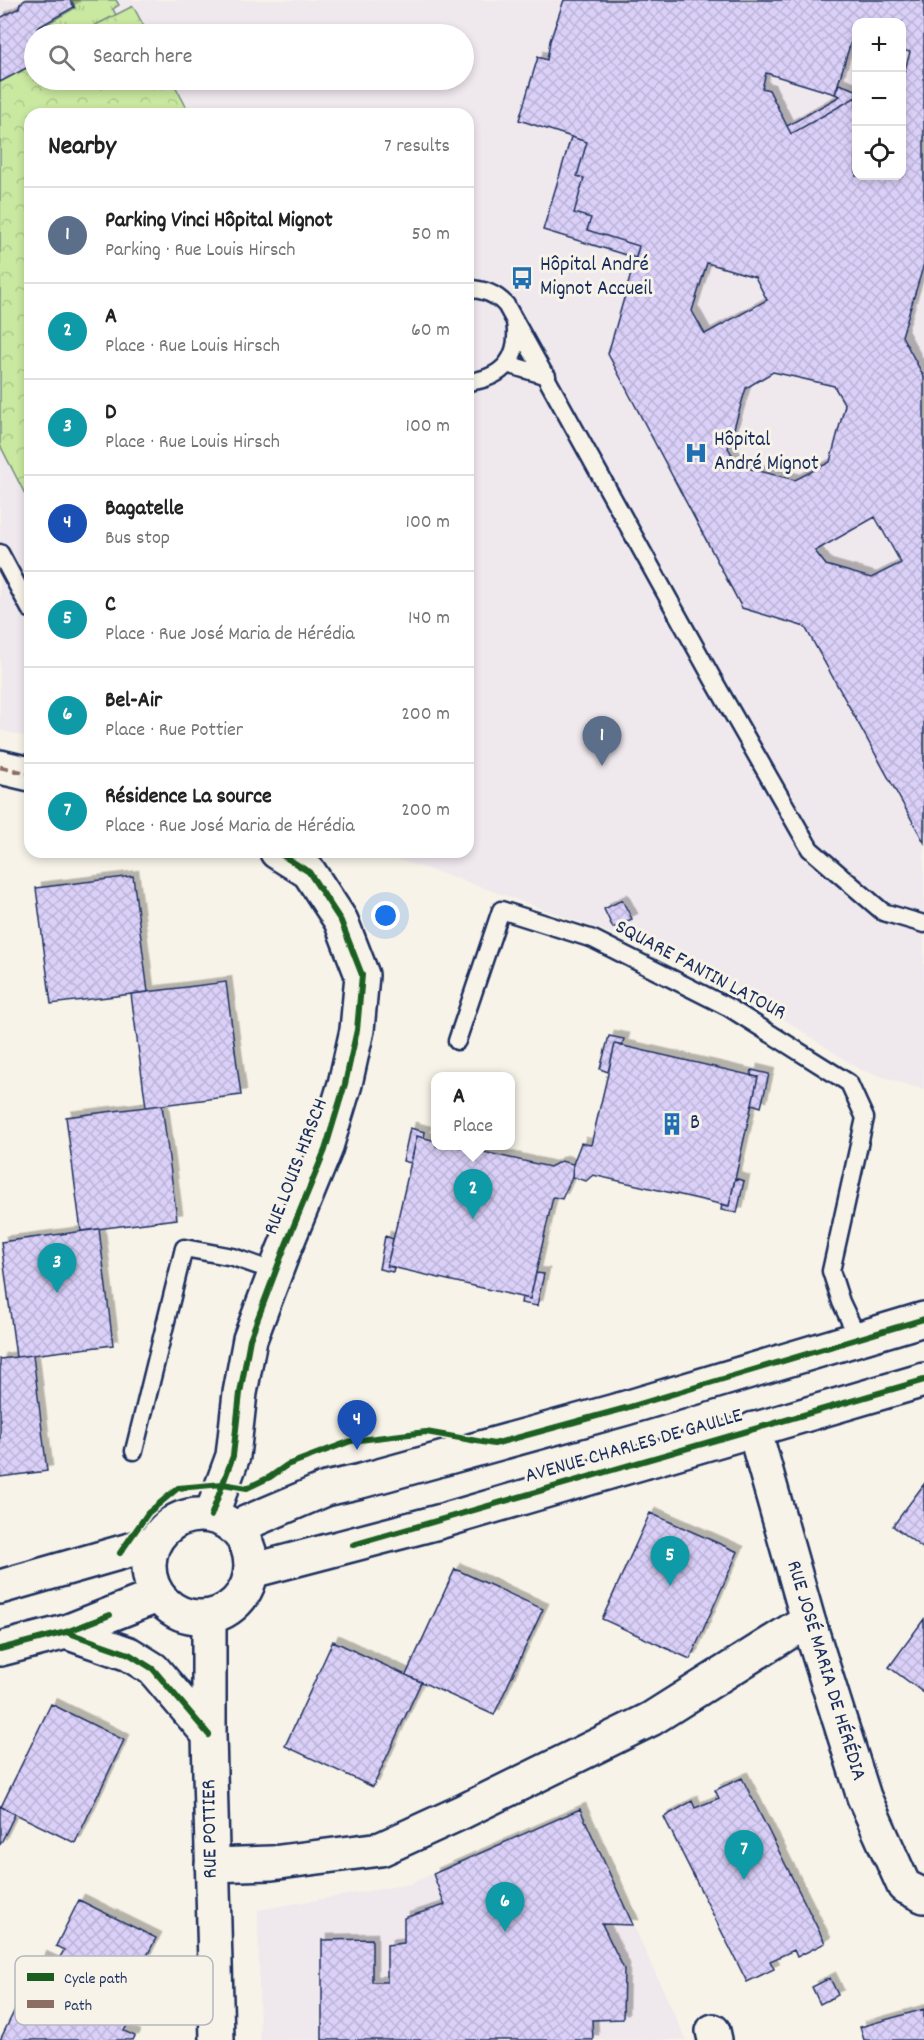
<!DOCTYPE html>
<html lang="en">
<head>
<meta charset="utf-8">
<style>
  :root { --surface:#fff; --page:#f6f6f6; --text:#222; --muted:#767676; --line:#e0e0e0; --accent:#ea580c }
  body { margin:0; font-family:Dekko,sans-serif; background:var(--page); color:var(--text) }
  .controls { position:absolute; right:18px; top:18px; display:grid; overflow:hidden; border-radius:12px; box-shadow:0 3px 9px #0003 }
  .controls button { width:54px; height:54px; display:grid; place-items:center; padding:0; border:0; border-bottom:2px solid var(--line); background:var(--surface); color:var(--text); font:30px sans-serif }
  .you { position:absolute; left:386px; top:916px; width:21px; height:21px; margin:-15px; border:4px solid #fff; border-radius:50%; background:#1a73e8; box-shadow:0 0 0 9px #1a73e833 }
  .badge { display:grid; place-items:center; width:39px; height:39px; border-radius:50%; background:var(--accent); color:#fff; font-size:20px; font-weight:700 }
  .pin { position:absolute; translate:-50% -50px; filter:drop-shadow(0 2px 3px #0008) }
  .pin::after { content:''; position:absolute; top:32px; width:21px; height:18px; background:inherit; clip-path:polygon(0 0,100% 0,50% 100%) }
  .popup { position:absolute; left:431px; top:1072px; width:84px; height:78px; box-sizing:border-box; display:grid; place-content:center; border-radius:12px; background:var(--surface); filter:drop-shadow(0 2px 4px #0005); font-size:20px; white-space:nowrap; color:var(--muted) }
  .popup b { font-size:22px; color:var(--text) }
  .popup::after { content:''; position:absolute; left:50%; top:100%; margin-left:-12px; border:12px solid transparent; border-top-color:var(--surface) }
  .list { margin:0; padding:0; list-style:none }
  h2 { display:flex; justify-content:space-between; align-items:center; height:78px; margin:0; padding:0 24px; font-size:26px }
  h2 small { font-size:20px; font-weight:400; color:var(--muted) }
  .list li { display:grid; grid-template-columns:39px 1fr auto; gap:18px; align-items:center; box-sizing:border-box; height:96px; padding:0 24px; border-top:2px solid var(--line) }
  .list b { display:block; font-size:22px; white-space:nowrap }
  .list p { margin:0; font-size:20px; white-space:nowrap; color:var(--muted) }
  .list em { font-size:20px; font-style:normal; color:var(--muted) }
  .icon { flex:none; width:33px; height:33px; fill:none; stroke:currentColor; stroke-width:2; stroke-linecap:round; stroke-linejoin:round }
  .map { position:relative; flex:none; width:924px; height:2040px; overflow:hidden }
  .search { position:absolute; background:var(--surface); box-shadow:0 3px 9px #0003; left:24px; top:24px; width:450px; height:66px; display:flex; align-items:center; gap:15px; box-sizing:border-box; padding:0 21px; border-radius:33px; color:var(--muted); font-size:22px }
  .panel { position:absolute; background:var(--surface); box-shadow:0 3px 9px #0003; left:24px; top:108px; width:450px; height:750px; border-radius:18px }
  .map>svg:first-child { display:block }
  .built { fill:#efe8ed; fill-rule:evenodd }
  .grass { fill:url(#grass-tufts); stroke:#728c7f; stroke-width:1.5 }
  .forest { fill:url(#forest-crowns); stroke:#728c7f; stroke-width:1.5 }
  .building { fill:url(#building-cross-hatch); stroke:#1b2f5e; stroke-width:1.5; fill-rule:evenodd; filter:url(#shadow) }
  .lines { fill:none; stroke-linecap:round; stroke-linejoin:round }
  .service-casing { stroke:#1b2f5e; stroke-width:21 }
  .minor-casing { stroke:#1b2f5e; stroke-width:38 }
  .tertiary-casing { stroke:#1b2f5e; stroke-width:38 }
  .secondary-casing { stroke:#1b2f5e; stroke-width:38 }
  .service { stroke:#f7f3e8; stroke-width:16 }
  .minor { stroke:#f7f3e8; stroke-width:33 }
  .tertiary { stroke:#f7f3e8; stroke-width:33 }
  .secondary { stroke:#f7f3e8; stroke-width:33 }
  .quiet { stroke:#8d6e63; stroke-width:4.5; stroke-dasharray:9 4.5; stroke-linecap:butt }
  .cycleway-casing { stroke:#f7f3e8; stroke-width:10 }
  .cycleway { stroke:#1b5e20; stroke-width:6 }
  .labels { text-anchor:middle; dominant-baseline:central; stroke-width:6; stroke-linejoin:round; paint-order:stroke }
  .poi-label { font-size:21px; fill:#1b2f5e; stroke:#f7f3e8; text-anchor:start }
  .street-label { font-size:21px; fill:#1b2f5e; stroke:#f7f3e8 }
  .key { fill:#f7f3e8; stroke:#b5b8bf; stroke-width:1.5 }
  .key-label { font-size:16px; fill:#1b2f5e }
</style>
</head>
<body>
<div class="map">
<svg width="924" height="2040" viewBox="0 0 924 2040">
  <defs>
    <pattern id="grass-tufts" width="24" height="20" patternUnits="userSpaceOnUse" patternTransform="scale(1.5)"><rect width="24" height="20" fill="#c9e8a0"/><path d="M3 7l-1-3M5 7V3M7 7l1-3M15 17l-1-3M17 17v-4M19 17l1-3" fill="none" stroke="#acc78c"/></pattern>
    <pattern id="forest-crowns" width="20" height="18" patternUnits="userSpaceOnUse" patternTransform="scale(1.5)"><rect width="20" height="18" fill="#c9e8a0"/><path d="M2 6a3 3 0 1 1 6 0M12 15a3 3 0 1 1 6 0" fill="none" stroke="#acc78c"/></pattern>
    <pattern id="building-cross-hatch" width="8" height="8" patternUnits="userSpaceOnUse" patternTransform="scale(1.5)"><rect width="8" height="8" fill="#dbd0f8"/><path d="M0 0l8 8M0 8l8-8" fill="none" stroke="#bbb3d7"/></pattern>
    <filter id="shadow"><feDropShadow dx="5.5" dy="-5.5" stdDeviation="0" flood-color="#0004"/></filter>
  </defs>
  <rect width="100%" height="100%" fill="#f7f3e8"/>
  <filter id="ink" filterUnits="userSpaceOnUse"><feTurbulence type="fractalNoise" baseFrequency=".0167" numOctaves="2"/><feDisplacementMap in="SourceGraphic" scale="12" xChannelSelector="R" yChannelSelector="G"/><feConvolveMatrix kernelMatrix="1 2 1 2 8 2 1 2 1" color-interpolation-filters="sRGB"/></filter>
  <g filter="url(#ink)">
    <path class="built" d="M0,0H924V1090L859,1069L707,968L462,880L374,852H468V114H30V738L0,730ZM856,22H902V176H856ZM34,34H464V80H34Z
      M580,1809L686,2040H260L258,1910L410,1884Z"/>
    <path class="grass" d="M72,0H116L119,5L113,9L117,17L83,34H43L40,28L75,8Z"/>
    <path class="forest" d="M133,6L148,34H78Z
      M34,57V80H172L190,114H30V504L0,445V75Z"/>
    <path class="building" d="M25,0H70L74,7L37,28L40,34H34V64L0,82V18L19,8L20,4Z
      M564,0H924V264L902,336L924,377V842L805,627L742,608L608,354L639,246L587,230L591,218L574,213L584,178L577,176L587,142L519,120L538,57L547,60L550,41ZM856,22H902V50L910,52L902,80V176H856V97L791,134L769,90L762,88L766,73L835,94L853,35L856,36ZM707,263L755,277L767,300L705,334L692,311ZM773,372L834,386L845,405L830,462L795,480L739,466L728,448L746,388ZM875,517L901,563L871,578L826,565L815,551Z
      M839,84L856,90V97L791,134L787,126L840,96L835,94Z
      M571,137L587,142L577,176L584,178L574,213L591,218L587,230L639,246L636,258L543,230Z
      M133,876L148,992L51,1004L36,888Z
      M622,900L632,919L613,928L604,909Z
      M226,982L241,1095L146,1107L131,994Z
      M609,1036L624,1039L622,1046L615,1044L608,1072L600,1069Z
      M615,1044L758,1077L729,1206L593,1175L586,1181L572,1177L573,1164L581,1143L591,1145Z
      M752,1070L769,1074L761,1107L752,1104L758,1077L751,1076Z
      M162,1105L177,1219L81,1231L66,1117Z
      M410,1128L425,1132L424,1138L417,1136L411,1163L403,1161Z
      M417,1136L436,1141V1146H457L550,1167L561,1161L573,1164L572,1177L562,1199L553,1197L530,1299L387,1266Z
      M735,1178L744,1181L737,1213L721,1210L722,1204L729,1206Z
      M99,1229L113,1345L16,1357L1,1242Z
      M385,1236L393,1239L387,1266L394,1267L393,1272L379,1269Z
      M536,1273L544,1274L537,1306L521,1303L522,1297L530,1299Z
      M33,1355L47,1471L0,1477V1359Z
      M924,1484V1549L893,1526Z
      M650,1513L738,1552L690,1659L602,1619Z
      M455,1569L543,1609L494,1715L406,1675Z
      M924,1619V1693L889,1667Z
      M333,1641L421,1682L373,1787L285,1746Z
      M51,1704L124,1740L75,1843L1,1807Z
      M742,1778L825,1943L797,1957L794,1950L770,1961L774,1969L747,1982L664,1817L692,1801L695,1808L719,1798L715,1790Z
      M0,1806L15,1814L0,1845Z
      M580,1809L633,1925L602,1924L624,1969L623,2019L592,2020L593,2040H322V1940L372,1939V1982H387V1945L404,1943V1918L445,1905L433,1874Z
      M79,1900L156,1938L122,2006L134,2012L124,2031L135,2036L133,2040H0L41,1957L56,1964L64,1950L56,1946Z
      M830,1978L838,1995L820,2004L812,1987Z
      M924,2009V2040H864L860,2027Z"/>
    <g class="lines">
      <g class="service-casing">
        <path id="service" d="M468,289C484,289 496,294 506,305L714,681L810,849L883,912L924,924
          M507,364L547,376
          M468,382C503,378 521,358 515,322
          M0,553L30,609
          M457,1041L501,910L593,939L728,1007L849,1083L865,1118L831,1271L841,1302L858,1338
          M134,1451L184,1248L233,1257L276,1272"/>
      </g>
      <g class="minor-casing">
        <path id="minor" d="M0,767L30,774
          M754,1429L808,1620L864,1797L904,1886L924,1896
          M211,1516L233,1456L240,1393L250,1339L283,1252L325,1150L345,1084L357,1030L362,975L341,921L309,872L277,852
          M212,1865L272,1863L381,1849L462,1812L651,1719L808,1620
          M713,2031L715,2040"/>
      </g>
      <g class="tertiary-casing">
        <path id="tertiary" d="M209,1617V1735L217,2040
          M66,1632L129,1654L153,1669L209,1735"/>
      </g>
      <g class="secondary-casing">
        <path id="secondary" d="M149 1566a51 51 0 1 1 102 0a51 51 0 1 1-102 0Z
          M234,1528L326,1489L361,1481L626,1408L924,1319
          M251,1571L442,1521L924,1380
          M0,1587L154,1543
          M0,1649L66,1632L157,1596"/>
      </g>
      <use href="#service" class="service"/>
      <use href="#minor" class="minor"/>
      <use href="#tertiary" class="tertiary"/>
      <use href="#secondary" class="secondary"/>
      <path class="quiet" d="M0,767L30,774"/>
      <g class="cycleway-casing">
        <path id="cycleway" d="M211,1516L233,1456L240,1393L250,1339L283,1252L325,1150L345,1084L357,1030L362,975L341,921L309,872L277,852
          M353,1545L924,1380
          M120,1553L148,1513L178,1488L223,1484L247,1488L270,1477L287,1465L351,1441L426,1432L494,1444L626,1408L924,1319
          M66,1632L129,1654L153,1669L209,1735
          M0,1649L66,1632L110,1615"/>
      </g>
      <use href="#cycleway" class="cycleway"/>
    </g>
  </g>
  <defs>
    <g id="bus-bare" transform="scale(1.8)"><path d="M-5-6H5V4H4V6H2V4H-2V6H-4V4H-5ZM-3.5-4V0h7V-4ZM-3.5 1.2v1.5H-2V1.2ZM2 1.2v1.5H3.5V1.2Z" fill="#1f6fb2" stroke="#f7f3e8" stroke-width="2.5" paint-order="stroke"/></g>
    <g id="hospital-bare" transform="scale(1.8)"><path d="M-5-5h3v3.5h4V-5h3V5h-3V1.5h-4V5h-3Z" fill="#1f6fb2" stroke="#f7f3e8" stroke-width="2.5" paint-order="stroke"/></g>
    <g id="building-bare" transform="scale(1.8)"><path d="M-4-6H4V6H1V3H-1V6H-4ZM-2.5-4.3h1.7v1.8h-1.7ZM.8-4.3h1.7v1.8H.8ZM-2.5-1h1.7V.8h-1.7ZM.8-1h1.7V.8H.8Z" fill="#1f6fb2" stroke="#f7f3e8" stroke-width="2.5" paint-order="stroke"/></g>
  </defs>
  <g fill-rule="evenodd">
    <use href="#bus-bare" x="522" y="278"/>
    <use href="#hospital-bare" x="696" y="453"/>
    <use href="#building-bare" x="672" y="1124"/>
  </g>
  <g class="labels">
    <g class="poi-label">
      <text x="540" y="266">Hôpital André<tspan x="540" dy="24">Mignot Accueil</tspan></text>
      <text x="714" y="441">Hôpital<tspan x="714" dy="24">André Mignot</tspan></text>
      <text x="690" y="1124">B</text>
    </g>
    <g class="street-label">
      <text transform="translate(700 971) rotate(28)">SQUARE FANTIN LATOUR</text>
      <text transform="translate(297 1167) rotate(-69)">RUE LOUIS HIRSCH</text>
      <text transform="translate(634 1447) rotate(-16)">AVENUE CHARLES DE GAULLE</text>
      <text transform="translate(825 1671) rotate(73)">RUE JOSÉ MARIA DE HÉRÉDIA</text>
      <text transform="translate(211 1829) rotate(-91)">RUE POTTIER</text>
    </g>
  </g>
  <rect x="15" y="1956" width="198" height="69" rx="9" class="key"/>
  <rect x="27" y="1973" width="27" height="8" fill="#1b5e20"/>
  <rect x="27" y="2000" width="27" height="8" fill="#8d6e63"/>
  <g class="key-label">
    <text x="64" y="1983">Cycle path</text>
    <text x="64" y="2010">Path</text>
  </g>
</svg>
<div class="controls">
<button>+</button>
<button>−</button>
<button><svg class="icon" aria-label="locate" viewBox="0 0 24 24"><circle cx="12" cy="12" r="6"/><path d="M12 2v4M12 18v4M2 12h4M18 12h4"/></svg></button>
</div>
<div class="you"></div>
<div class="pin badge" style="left:602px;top:766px;background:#5c6f8a">1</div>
<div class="pin badge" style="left:473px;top:1219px;background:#0f9aa8">2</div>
<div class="popup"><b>A</b>Place</div>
<div class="pin badge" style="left:57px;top:1293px;background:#0f9aa8">3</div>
<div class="pin badge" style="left:357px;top:1450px;background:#1a4fb4">4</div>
<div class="pin badge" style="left:670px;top:1586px;background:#0f9aa8">5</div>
<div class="pin badge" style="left:505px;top:1932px;background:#0f9aa8">6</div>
<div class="pin badge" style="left:744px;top:1880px;background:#0f9aa8">7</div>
<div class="search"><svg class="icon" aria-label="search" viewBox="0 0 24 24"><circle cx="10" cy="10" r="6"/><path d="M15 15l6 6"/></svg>Search here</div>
<section class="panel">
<h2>Nearby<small>7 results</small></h2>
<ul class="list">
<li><span class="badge" style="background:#5c6f8a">1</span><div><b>Parking Vinci Hôpital Mignot</b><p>Parking · Rue Louis Hirsch</p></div><em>50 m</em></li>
<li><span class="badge" style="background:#0f9aa8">2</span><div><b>A</b><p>Place · Rue Louis Hirsch</p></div><em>60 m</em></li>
<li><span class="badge" style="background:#0f9aa8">3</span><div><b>D</b><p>Place · Rue Louis Hirsch</p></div><em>100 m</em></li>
<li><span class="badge" style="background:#1a4fb4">4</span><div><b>Bagatelle</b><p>Bus stop</p></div><em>100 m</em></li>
<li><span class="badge" style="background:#0f9aa8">5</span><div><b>C</b><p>Place · Rue José Maria de Hérédia</p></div><em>140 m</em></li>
<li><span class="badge" style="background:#0f9aa8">6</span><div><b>Bel-Air</b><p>Place · Rue Pottier</p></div><em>200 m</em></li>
<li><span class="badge" style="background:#0f9aa8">7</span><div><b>Résidence La source</b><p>Place · Rue José Maria de Hérédia</p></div><em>200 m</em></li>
</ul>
</section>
</div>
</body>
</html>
